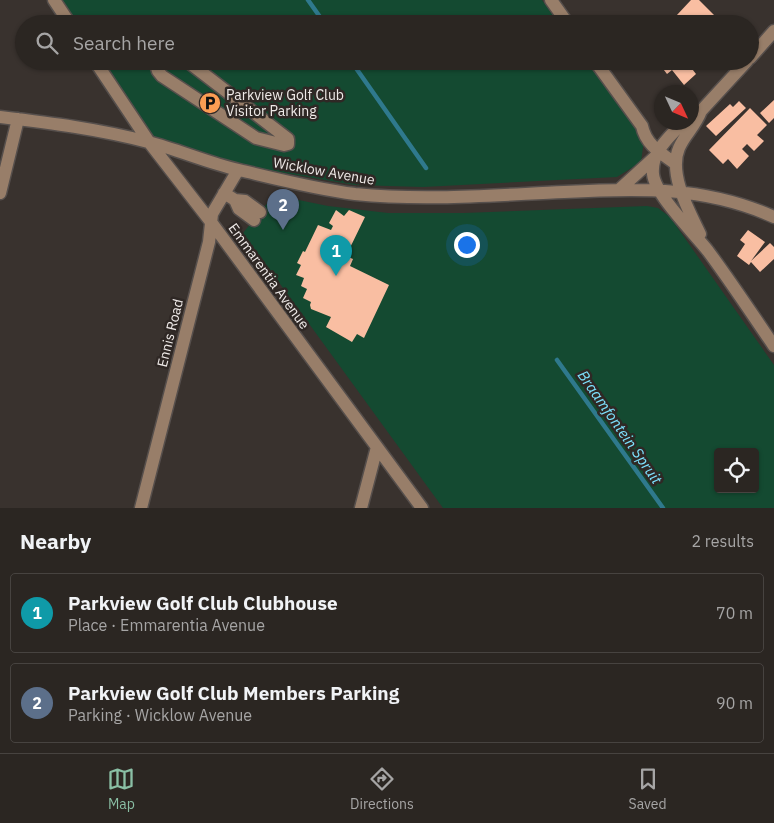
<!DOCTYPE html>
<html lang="en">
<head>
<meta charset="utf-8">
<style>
  :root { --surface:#2b2622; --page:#332e2a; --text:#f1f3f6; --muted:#a6a5a5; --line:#474340; --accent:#8abfa5 }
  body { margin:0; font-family:"IBM Plex Sans",sans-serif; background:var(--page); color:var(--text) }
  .controls { position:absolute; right:15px; bottom:15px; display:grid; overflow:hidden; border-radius:5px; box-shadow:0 1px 4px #0004 }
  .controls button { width:45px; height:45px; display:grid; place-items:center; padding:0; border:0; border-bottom:1px solid var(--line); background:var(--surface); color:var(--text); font:25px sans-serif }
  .compass { position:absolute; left:654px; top:85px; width:45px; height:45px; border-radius:50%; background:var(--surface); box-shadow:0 1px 4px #0004; rotate:134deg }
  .you { position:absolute; left:466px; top:244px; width:18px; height:18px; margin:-12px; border:4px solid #fff; border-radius:50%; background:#1a73e8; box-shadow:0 0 0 8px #1a73e833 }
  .badge { display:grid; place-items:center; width:32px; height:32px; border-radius:50%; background:var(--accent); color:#fff; font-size:16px; font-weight:700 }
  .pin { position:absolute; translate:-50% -41px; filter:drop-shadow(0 1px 2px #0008) }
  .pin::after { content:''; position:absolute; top:26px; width:18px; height:15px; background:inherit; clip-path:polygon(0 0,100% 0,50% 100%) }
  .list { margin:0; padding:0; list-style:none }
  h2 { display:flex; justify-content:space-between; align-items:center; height:65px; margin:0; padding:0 20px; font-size:21px }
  h2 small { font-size:16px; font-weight:400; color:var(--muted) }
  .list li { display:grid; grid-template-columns:32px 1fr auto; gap:15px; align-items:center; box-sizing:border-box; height:80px; margin:0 10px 10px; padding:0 10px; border:1px solid var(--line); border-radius:5px }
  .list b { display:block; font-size:19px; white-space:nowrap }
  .list p { margin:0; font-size:16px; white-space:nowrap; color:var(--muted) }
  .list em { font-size:16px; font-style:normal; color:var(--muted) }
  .icon { flex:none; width:28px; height:28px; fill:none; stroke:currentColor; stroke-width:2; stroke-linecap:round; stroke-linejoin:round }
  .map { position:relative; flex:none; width:774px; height:508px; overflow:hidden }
  .search { position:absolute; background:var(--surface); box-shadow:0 1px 4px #0004; left:15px; right:15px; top:15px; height:55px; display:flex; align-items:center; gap:12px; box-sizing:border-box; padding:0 18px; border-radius:28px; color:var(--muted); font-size:19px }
  .sheet { height:245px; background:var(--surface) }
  nav { display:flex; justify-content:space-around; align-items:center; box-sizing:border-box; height:70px; border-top:1px solid var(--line); background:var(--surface); font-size:14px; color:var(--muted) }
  nav a { display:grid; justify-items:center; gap:2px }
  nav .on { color:var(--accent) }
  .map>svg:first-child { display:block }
  .green { fill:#144a31; fill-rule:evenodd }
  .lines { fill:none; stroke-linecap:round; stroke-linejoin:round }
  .stream { stroke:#2f798d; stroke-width:4.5 }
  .building { fill:#f9bea2 }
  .minor-casing { stroke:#564f4c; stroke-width:15 }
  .minor { stroke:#987e69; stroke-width:12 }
  .labels { text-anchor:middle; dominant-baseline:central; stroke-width:5; stroke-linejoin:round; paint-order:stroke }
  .poi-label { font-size:14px; fill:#efeae8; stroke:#2f2825; text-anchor:start }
  .street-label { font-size:14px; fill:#efeae8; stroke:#2f2825 }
  .water-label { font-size:15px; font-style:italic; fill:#7de2fe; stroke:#2f2825 }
</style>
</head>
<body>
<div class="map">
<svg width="774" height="508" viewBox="0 0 774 508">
  <rect width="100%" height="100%" fill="#39322e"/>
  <path class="green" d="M48,0H542L559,24H65Z
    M92,61H586L644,140L641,162L617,177L423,187L355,185L249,167L149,142Z
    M274,195L328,206L388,213H464L647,206L658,208L670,217L774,365V508H443L243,233ZM718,452H755V489H718Z"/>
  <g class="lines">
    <path class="stream" d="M308,0L325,24
      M351,61L426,168
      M557,360L663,508"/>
  </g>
  <path class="building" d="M691,0H699L715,16L710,20L714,24H685L676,16Z
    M320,16V24H306L305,17Z
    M635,17L641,24H626Z
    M630,61H644L635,68Z
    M657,61H686L696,74L684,85L672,70L667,74Z
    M774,100V118L769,123L760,113Z
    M739,101L746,108L716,136L706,126L730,104L733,107Z
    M750,108L767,125L757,135L764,141L754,151L747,144L742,149L749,156L737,169L728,159L723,164L709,150Z
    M336,210L344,216L349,210L365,217L346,256L353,259L350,266L389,285L364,338L357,334L352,342L326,327L331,317L311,309L310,305L311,302L303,298L307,289L301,286L304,278L296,275L301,265L297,263L303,251L305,252L318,225L331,230L333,226L329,223Z
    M748,230L765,242L751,261L770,243L774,247V259L760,272L751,262L749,265L737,256L745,244L740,240Z"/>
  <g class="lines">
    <g class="minor-casing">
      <path id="minor" d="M54,0L70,24
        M551,0L568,24
        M750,58L774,31
        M95,61L149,142L211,222L422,508
        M155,61L158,71L162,76L256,138L284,145L288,144V139L187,61
        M595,61L642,126C646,145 661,153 676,164
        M694,113L701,111L747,61
        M0,117C50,123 99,129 148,142C179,150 208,163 239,170C277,179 315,189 355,194C425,201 495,195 564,192C638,188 705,186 774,217
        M683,122C669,138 651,151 653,174C655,195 694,233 708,251C731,282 752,314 774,346
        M620,189L655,157
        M0,193L18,119
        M224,193L235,200L245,201L260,212
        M235,200L239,209L254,220
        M700,234C689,211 668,174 679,148C685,134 695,127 701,111
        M141,508L209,242L212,214L238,170
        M361,508L377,447"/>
    </g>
    <use href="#minor" class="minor"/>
  </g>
  <defs>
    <g id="parking-disc" transform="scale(1.125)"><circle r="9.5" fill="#fc9d53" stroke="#2f2825"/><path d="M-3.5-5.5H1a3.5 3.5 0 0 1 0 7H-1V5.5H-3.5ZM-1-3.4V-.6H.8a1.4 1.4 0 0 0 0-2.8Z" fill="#111"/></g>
  </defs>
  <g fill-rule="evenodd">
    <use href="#parking-disc" x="210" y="103"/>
  </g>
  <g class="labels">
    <g class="poi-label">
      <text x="226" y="95">Parkview Golf Club<tspan x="226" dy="16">Visitor Parking</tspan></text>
    </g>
    <g class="street-label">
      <text transform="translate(324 171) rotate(10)">Wicklow Avenue</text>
      <text transform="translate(269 276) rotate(54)">Emmarentia Avenue</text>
      <text transform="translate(170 333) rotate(-76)">Ennis Road</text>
    </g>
    <g class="water-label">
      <text transform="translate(620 427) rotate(55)">Braamfontein Spruit</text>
    </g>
  </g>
</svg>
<div class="controls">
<button><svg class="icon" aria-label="locate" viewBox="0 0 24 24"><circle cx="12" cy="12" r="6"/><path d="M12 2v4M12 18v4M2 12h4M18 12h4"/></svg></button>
</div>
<svg class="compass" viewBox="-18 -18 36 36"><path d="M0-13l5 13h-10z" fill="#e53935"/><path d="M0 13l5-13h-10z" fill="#a6a5a5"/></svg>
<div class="you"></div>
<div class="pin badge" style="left:336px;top:276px;background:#0f9aa8">1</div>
<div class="pin badge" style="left:283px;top:230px;background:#5c6f8a">2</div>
<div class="search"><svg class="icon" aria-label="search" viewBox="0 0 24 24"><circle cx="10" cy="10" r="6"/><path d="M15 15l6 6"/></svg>Search here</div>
</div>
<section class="sheet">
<h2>Nearby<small>2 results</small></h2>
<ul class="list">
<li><span class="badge" style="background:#0f9aa8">1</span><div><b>Parkview Golf Club Clubhouse</b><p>Place · Emmarentia Avenue</p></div><em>70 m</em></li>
<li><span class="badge" style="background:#5c6f8a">2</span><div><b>Parkview Golf Club Members Parking</b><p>Parking · Wicklow Avenue</p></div><em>90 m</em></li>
</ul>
</section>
<nav>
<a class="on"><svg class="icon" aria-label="map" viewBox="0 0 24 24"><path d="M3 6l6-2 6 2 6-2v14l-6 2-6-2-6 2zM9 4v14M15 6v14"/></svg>Map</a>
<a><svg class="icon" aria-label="directions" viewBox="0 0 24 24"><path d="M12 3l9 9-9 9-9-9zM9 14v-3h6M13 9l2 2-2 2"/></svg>Directions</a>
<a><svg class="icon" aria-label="saved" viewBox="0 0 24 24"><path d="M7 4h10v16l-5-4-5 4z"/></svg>Saved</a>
</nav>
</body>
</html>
